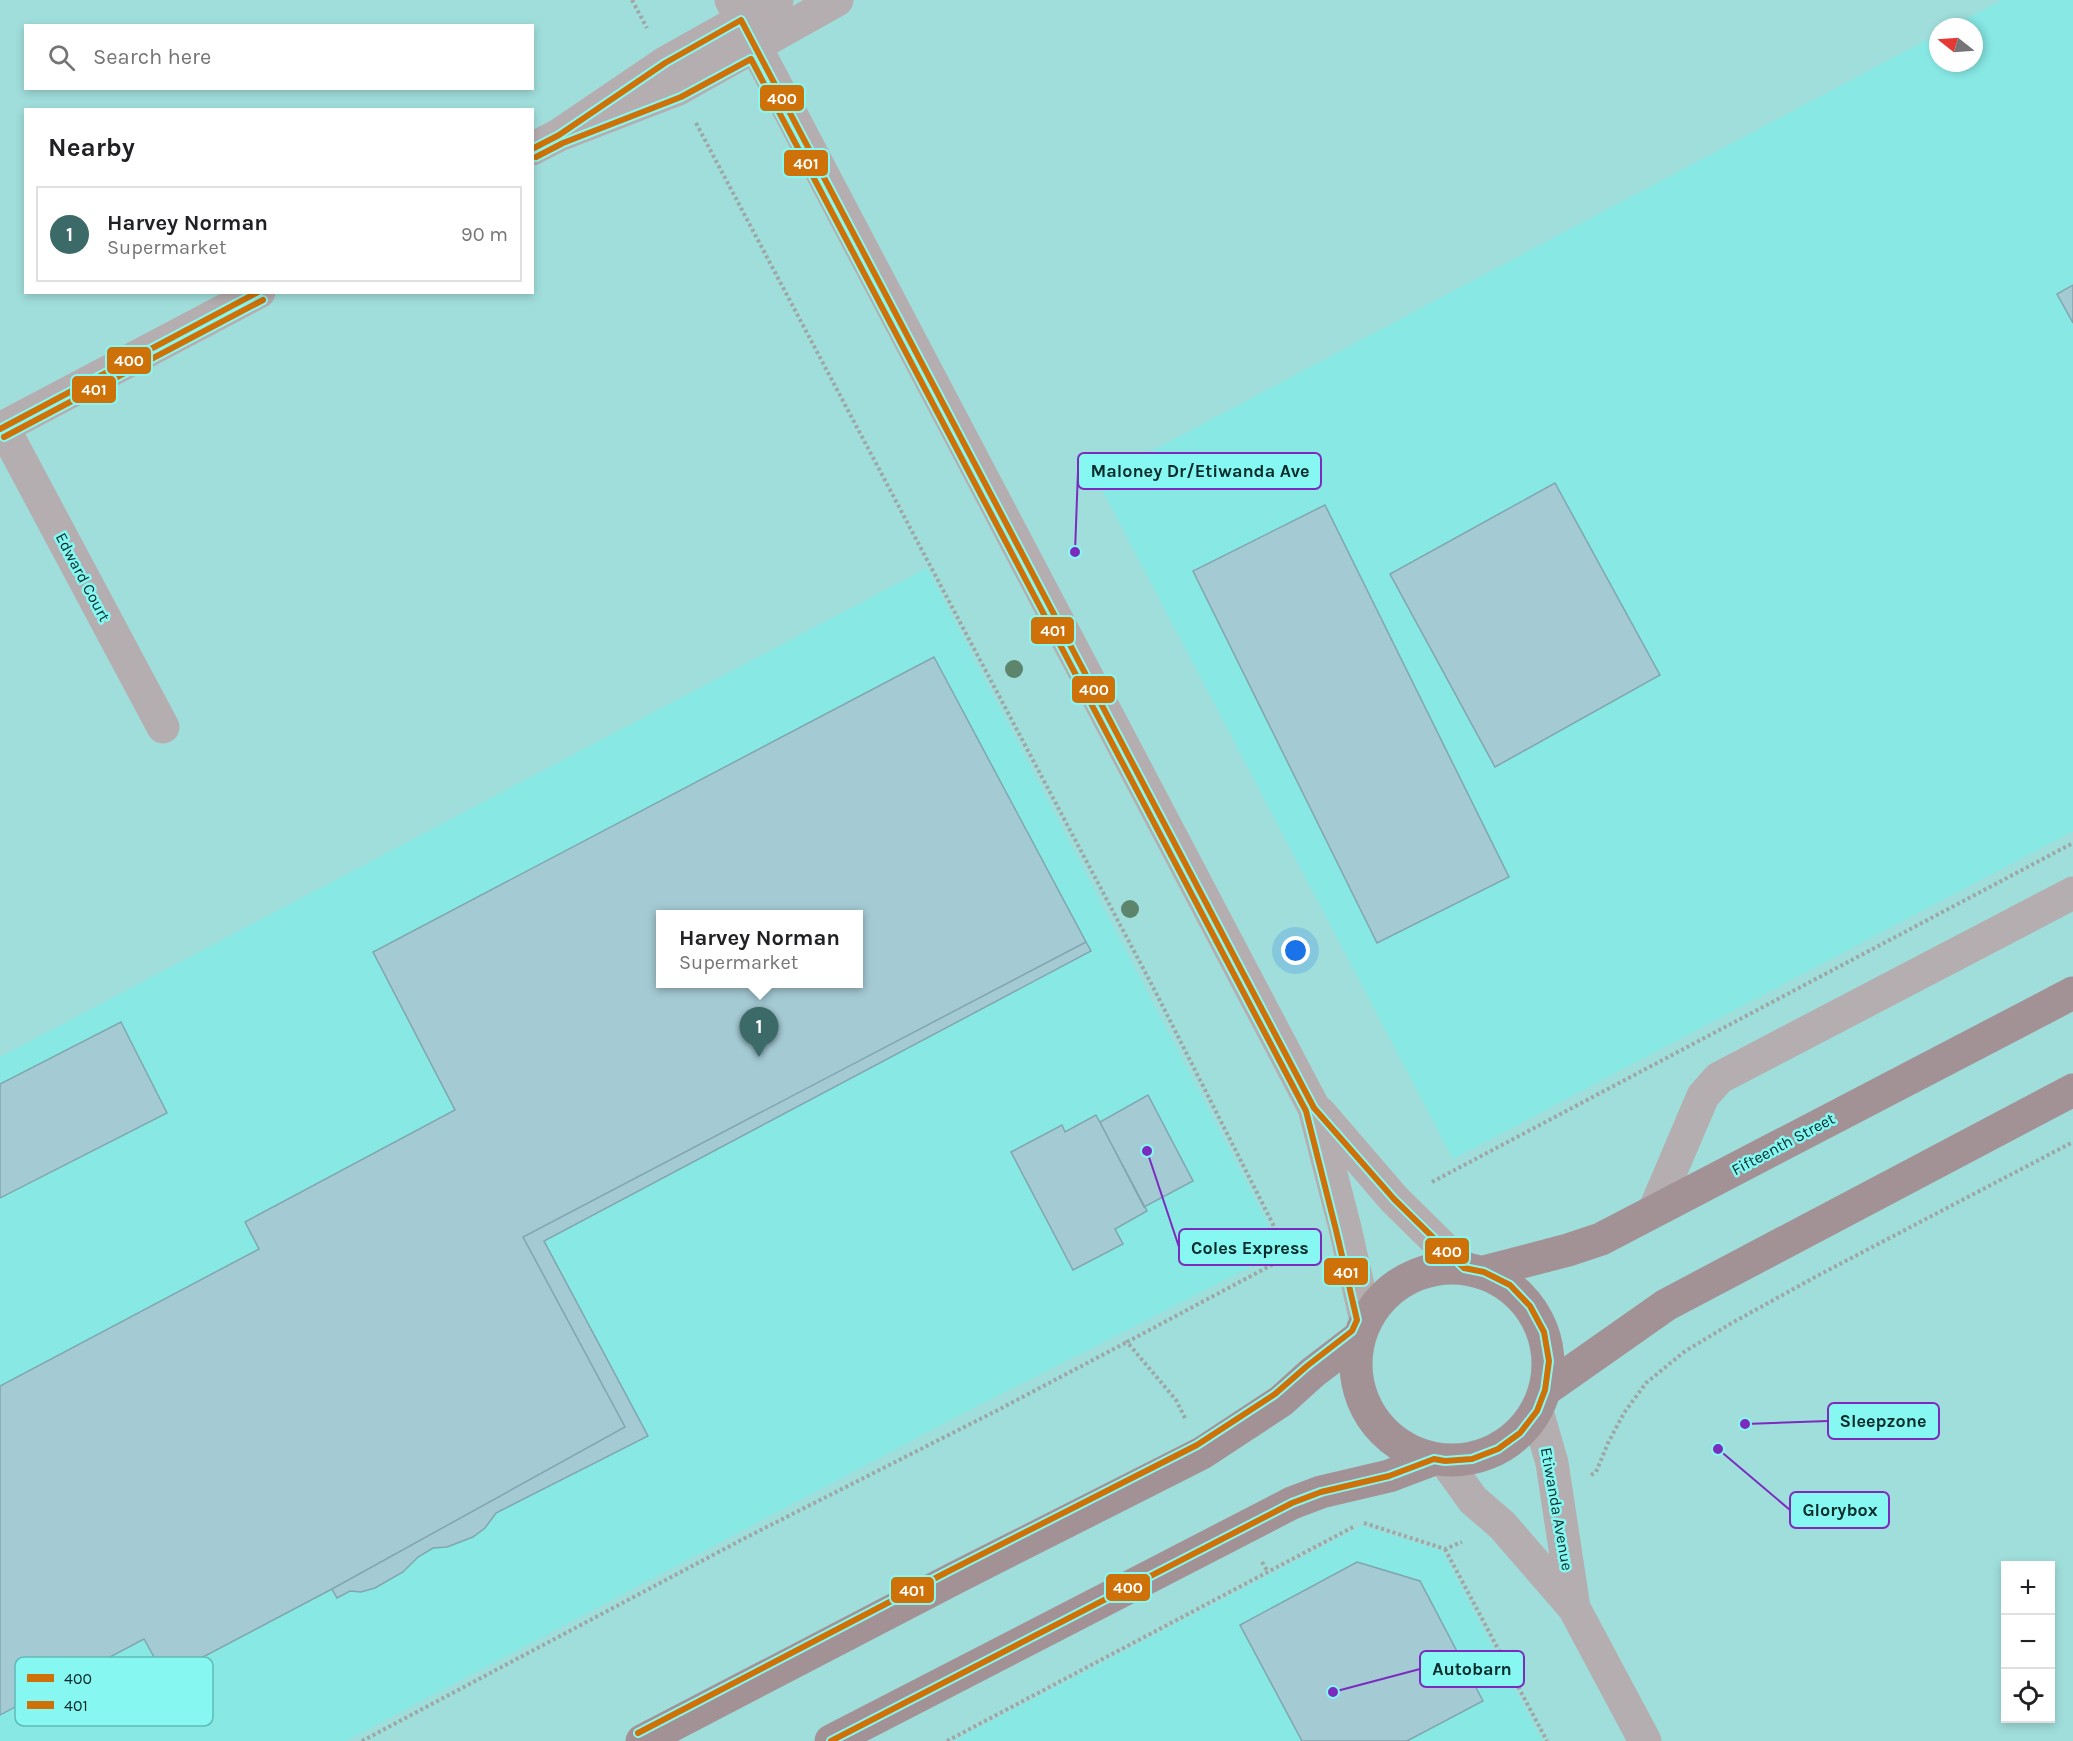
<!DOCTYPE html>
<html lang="en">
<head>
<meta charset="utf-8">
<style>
  :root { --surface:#fff; --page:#f6f6f6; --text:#202124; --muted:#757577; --line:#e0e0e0; --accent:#3b6a68 }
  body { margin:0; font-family:Karla,sans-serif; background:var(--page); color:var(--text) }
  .controls { position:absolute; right:18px; bottom:18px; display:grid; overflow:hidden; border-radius:0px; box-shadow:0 3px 9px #0003 }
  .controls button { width:54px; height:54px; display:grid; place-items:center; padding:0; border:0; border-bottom:2px solid var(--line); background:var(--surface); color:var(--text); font:30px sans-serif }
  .compass { position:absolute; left:1929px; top:18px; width:54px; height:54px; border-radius:50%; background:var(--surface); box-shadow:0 3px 9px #0003; rotate:287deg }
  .you { position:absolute; left:1296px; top:951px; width:21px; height:21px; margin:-15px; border:4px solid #fff; border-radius:50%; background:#1a73e8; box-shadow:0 0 0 9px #1a73e833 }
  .badge { display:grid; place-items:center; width:39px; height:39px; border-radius:50%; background:var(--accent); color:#fff; font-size:20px; font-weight:700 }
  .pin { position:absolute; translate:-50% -50px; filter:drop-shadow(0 2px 3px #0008) }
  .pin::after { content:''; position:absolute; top:32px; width:21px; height:18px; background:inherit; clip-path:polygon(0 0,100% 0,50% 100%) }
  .popup { position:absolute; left:656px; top:910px; width:207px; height:78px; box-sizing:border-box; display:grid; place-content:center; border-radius:0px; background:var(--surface); filter:drop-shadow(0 2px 4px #0005); font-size:20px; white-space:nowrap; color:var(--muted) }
  .popup b { font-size:22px; color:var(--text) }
  .popup::after { content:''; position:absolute; left:50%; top:100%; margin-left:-12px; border:12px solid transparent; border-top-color:var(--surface) }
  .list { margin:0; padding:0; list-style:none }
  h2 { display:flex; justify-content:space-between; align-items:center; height:78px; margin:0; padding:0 24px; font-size:26px }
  h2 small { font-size:20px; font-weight:400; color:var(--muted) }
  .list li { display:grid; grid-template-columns:39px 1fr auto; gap:18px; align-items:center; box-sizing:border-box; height:96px; margin:0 12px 12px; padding:0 12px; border:2px solid var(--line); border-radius:0px }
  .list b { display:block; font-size:22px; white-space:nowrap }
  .list p { margin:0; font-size:20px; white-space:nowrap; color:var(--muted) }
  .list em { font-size:20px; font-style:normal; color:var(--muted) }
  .icon { flex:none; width:33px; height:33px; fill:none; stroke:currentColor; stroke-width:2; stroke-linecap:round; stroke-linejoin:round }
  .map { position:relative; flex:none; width:2073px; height:1741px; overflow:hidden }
  .search { position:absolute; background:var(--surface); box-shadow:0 3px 9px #0003; left:24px; top:24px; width:510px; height:66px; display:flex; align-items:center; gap:15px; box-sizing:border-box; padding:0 21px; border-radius:0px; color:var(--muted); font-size:22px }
  .panel { position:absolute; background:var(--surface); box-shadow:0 3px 9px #0003; left:24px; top:108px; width:510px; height:186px; border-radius:0px }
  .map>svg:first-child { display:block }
  .built { fill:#87e8e4; fill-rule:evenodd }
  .building { fill:#a4cad4; stroke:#80a6b0; stroke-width:1.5; fill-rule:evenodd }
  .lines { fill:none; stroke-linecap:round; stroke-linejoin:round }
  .path { stroke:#9da7a6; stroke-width:4; stroke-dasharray:3 3; stroke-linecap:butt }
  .minor { stroke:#b5aeb0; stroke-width:33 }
  .highway { stroke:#a29296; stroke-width:33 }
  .bus-1-casing { stroke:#87f7f2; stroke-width:10 }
  .bus-2-casing { stroke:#87f7f2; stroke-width:10 }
  .bus-1 { stroke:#cd7108; stroke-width:6 }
  .bus-2 { stroke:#cd7108; stroke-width:6 }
  .tree { fill:#5d856b }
  .labels { text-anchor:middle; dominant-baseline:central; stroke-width:5; stroke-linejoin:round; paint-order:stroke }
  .street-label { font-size:16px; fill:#052c2a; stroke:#87f7f2 }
  .key { fill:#87f7f2; stroke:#60bab6; stroke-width:1.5 }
  .key-label { font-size:16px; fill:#052c2a }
  .leader { fill:none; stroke:#7b2cbf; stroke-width:2 }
  .callout-dot { fill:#7b2cbf; stroke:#87f7f2; stroke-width:2 }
  .callout { fill:#87f7f2; stroke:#7b2cbf; stroke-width:2 }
  .callout-label { font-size:18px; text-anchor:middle; font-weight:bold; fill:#052c2a }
  .line-badge { stroke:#87f7f2; stroke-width:2 }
  .badge-label { font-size:16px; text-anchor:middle; font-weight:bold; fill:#fff }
</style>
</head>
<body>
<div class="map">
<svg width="2073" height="1741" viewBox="0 0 2073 1741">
  <rect width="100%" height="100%" fill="#a0dedb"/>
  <path class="built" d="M2002,0H2073V831L1453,1159L1097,480L1938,34V63H1974V27H1951Z
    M927,568L1282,1251L960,1415L346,1741H0V1057ZM660,914H858V984H660Z
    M1362,1526L1442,1551L1542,1741H954Z"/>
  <path class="building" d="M2073,285V323L2057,294Z
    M1555,483L1660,675L1495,767L1390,574Z
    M1325,505L1509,877L1377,943L1193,571Z
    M934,657L1086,942L523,1237L625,1427L332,1589L165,1677L144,1639L0,1715V1386L259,1249L245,1222L455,1110L373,952ZM660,914H858V984H660Z
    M1086,942L1091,951L544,1241L648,1436L496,1513L485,1528L473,1537L447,1547L433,1548L418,1557L403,1572L375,1588L361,1592L350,1591L337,1598L332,1589L625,1427L523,1237Z
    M121,1022L167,1113L0,1198V1084Z
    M1148,1095L1193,1181L1144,1207L1100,1122Z
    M1096,1115L1147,1211L1115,1229L1123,1244L1073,1270L1011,1152L1062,1125L1065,1132Z
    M1357,1562L1420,1581L1483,1701L1407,1741H1302L1240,1625Z"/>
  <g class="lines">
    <path class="path" d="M632,0L647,28
      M696,123L1153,987L1289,1256
      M1432,1182L2073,843
      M1185,1418L1176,1400L1127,1342L1311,1244
      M1591,1475L1596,1472L1608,1443L1624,1413L1646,1383L1684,1352L1730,1324L1817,1276L2073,1142
      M1364,1523L1445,1549L1462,1542
      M1445,1549L1547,1741
      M1262,1562L1268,1572
      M362,1741L745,1538L996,1411L1127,1342
      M947,1741L1355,1526"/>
    <path class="minor" d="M731,0L1314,1108L1345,1228L1366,1321
      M559,135L678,89L837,0
      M532,149L559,135L665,63L777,0
      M3,427L163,727
      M0,429L259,292
      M1320,1113L1394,1199L1464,1268
      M1654,1211L1703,1096L1719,1078L2073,893
      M1537,1411L1552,1463L1574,1608
      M1445,1461L1473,1500L1502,1525L1574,1608L1645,1741"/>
    <path class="highway" d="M1356 1364a96 96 0 1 1 192 0a96 96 0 1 1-192 0Z
      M1484,1272L1568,1250L1601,1239L2073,993
      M1545,1390L1666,1305L2073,1090
      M642,1741L953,1579L1202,1453L1281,1401L1312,1373L1359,1337
      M831,1741L1292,1503L1321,1492L1389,1476L1434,1459"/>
    <g class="bus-1-casing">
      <path id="bus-1" d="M532,149L559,135L665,63L741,20L1314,1108L1394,1199L1464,1268L1484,1272L1510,1285L1530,1306L1544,1332L1549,1361L1545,1390L1537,1411L1520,1433L1498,1449L1472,1459L1445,1461L1434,1459L1389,1476L1321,1492L1292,1503L831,1741
        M0,429L258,292"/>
    </g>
    <g class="bus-2-casing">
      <path id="bus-2" d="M536,157L563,143L681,97L751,59L1306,1111L1336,1230L1357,1320L1352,1331L1307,1366L1275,1394L1197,1445L949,1571L638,1733
        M4,437L263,300"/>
    </g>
    <use href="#bus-1" class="bus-1"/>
    <use href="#bus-2" class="bus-2"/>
  </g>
  <g class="tree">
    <circle cx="1014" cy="669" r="9"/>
    <circle cx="1130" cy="909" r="9"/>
  </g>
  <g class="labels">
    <g class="street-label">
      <text transform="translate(83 577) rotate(62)">Edward Court</text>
      <text transform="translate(1783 1144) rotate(-28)">Fifteenth Street</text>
      <text transform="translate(1557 1509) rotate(80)">Etiwanda Avenue</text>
    </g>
  </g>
  <rect x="15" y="1657" width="198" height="69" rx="9" class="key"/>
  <rect x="27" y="1674" width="27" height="8" fill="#cd7108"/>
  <rect x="27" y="1701" width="27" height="8" fill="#cd7108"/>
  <g class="key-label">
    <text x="64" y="1684">400</text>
    <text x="64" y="1711">401</text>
  </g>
  <path class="leader" d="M1075 552L1078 471M1147 1151L1179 1247M1745 1424L1828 1421M1718 1449L1790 1510M1333 1692L1420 1669"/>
  <g class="callout-dot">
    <circle cx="1075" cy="552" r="6"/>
    <circle cx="1147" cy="1151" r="6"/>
    <circle cx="1745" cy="1424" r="6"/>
    <circle cx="1718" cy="1449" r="6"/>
    <circle cx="1333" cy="1692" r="6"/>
  </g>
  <g class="callout">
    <rect x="1078" y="453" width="243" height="36" rx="6"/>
    <rect x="1179" y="1229" width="142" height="36" rx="6"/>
    <rect x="1828" y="1403" width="111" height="36" rx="6"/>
    <rect x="1790" y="1492" width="99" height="36" rx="6"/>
    <rect x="1420" y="1651" width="104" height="36" rx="6"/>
  </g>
  <g class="callout-label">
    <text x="1200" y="477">Maloney Dr/Etiwanda Ave</text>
    <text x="1250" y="1254">Coles Express</text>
    <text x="1883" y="1427">Sleepzone</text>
    <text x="1840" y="1516">Glorybox</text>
    <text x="1472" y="1675">Autobarn</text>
  </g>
  <g class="line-badge">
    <rect x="759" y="84" width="46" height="28" rx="6" fill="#cd7108"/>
    <rect x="783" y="149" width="46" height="28" rx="6" fill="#cd7108"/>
    <rect x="106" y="346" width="46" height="29" rx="6" fill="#cd7108"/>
    <rect x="71" y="375" width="46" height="29" rx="6" fill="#cd7108"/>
    <rect x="1030" y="616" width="45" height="29" rx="6" fill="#cd7108"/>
    <rect x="1071" y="675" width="45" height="29" rx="6" fill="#cd7108"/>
    <rect x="1424" y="1237" width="46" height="28" rx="6" fill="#cd7108"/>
    <rect x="1323" y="1257" width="46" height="29" rx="6" fill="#cd7108"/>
    <rect x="1105" y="1573" width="46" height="29" rx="6" fill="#cd7108"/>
    <rect x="890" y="1576" width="45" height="28" rx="6" fill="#cd7108"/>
  </g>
  <g class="badge-label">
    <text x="782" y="104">400</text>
    <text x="806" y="169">401</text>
    <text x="129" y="366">400</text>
    <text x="94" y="395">401</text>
    <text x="1053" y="636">401</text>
    <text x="1094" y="695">400</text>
    <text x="1447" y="1257">400</text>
    <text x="1346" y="1278">401</text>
    <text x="1128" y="1593">400</text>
    <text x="912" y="1596">401</text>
  </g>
</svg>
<div class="controls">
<button>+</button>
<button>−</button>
<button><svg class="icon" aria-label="locate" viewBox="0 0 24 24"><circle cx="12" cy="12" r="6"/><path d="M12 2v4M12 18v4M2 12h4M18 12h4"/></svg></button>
</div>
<svg class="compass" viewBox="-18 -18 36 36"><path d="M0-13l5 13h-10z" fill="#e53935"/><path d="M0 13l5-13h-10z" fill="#757577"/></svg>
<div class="you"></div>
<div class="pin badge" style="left:759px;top:1057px">1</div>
<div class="popup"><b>Harvey Norman</b>Supermarket</div>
<div class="search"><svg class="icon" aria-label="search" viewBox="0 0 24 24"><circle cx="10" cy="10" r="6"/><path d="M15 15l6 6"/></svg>Search here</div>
<section class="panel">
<h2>Nearby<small></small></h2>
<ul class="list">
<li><span class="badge">1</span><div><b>Harvey Norman</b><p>Supermarket</p></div><em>90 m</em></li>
</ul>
</section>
</div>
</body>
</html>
